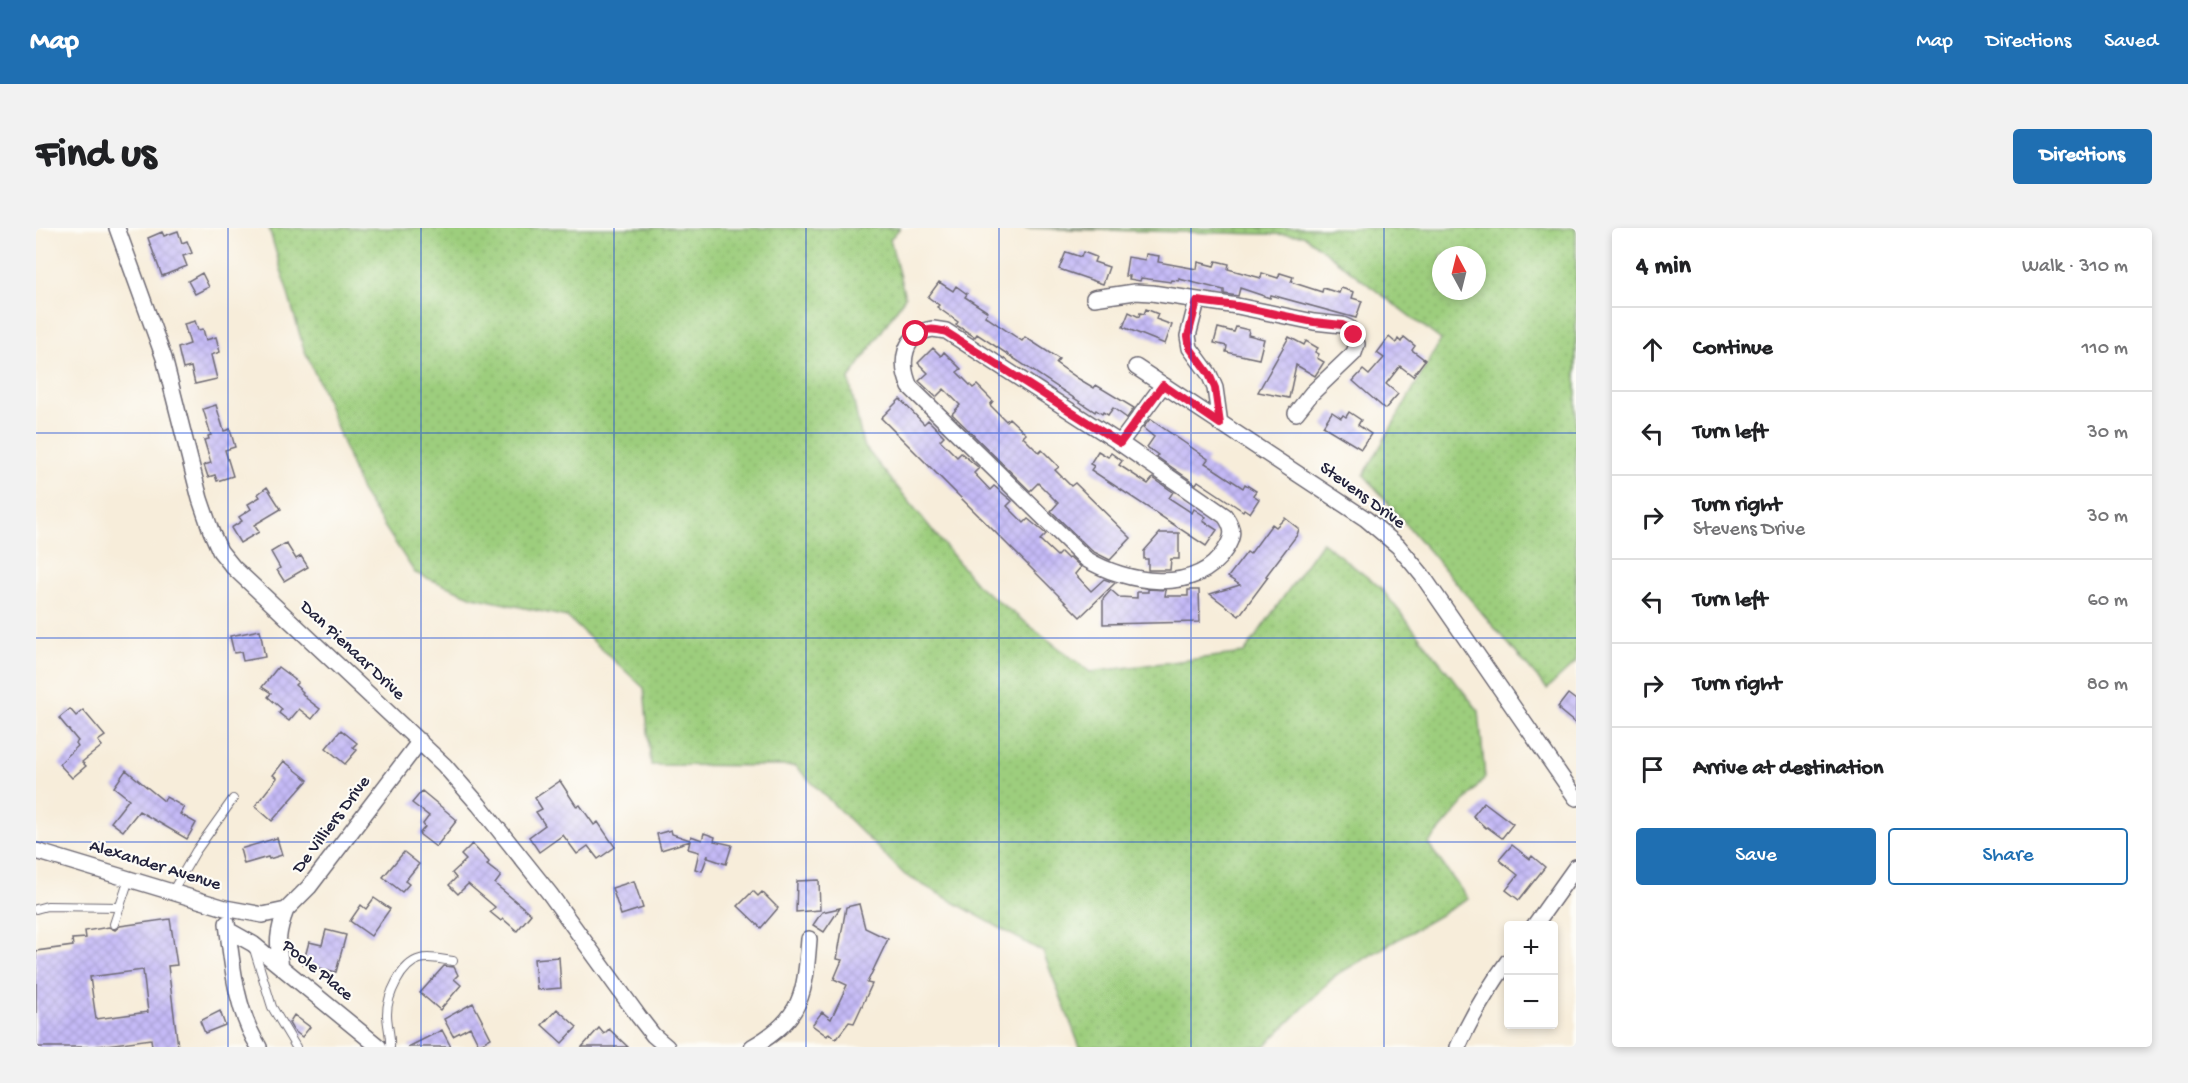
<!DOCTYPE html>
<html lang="en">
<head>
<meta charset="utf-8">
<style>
  :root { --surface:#fff; --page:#f2f2f2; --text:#202124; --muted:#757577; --line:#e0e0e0; --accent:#1f6fb2 }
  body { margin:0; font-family:"Gochi Hand",sans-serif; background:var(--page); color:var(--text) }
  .controls { position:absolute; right:18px; bottom:18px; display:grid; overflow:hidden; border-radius:6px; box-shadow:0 3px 9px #0003 }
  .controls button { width:54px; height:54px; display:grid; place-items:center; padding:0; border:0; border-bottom:2px solid var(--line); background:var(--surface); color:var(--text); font:30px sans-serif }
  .compass { position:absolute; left:1396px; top:18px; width:54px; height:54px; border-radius:50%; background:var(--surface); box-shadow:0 3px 9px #0003; rotate:353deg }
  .stop { position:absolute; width:18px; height:18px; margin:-14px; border:4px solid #e11d48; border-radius:50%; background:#fff }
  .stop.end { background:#e11d48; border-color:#fff; box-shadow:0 2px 6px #0008 }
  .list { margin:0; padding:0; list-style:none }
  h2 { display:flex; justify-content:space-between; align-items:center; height:78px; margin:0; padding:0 24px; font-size:26px }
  h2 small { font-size:20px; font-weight:400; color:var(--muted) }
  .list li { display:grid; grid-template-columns:39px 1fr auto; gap:18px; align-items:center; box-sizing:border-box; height:84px; padding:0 24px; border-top:2px solid var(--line) }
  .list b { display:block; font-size:22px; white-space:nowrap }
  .list p { margin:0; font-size:20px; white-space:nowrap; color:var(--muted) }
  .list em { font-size:20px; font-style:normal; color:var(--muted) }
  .actions { display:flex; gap:12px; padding:18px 24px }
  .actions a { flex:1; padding:14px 0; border:2px solid var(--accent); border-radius:6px; text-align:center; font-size:21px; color:var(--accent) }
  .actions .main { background:var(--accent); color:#fff }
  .icon { flex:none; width:33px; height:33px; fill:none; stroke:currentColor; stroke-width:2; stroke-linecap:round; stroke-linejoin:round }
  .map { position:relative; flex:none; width:1540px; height:819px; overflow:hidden; border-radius:6px }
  header { display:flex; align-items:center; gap:36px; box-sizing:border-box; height:84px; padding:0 30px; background:var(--accent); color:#fff }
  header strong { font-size:28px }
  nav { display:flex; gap:33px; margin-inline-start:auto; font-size:21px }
  .intro { display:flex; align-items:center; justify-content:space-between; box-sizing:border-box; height:144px; padding:0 36px }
  h1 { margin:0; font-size:42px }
  .button { padding:15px 27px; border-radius:6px; background:var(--accent); color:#fff; font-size:21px; font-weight:700 }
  main { display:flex; gap:36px; padding:0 36px }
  aside { flex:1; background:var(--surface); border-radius:6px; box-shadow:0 3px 9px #0003 }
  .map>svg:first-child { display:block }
  .grass { fill:url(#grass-dots); stroke:#60785c; stroke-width:1.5; fill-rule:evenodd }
  .building { fill:url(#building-cross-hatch); fill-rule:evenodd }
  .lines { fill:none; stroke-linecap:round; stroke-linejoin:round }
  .service-casing { stroke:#6d6973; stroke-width:10 }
  .minor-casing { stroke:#6d6973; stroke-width:18 }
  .service { stroke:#fff; stroke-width:8 }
  .minor { stroke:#fff; stroke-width:15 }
  .route { stroke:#e11d48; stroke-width:8 }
  .grid { fill:none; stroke:#1d4ed8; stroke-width:1.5; stroke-opacity:0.55 }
  .labels { text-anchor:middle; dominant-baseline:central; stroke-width:4.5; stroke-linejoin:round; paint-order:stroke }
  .street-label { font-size:18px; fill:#22223b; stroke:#fdfcf7 }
</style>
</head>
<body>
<header>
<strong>Map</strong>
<nav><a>Map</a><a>Directions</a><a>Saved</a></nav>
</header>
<div class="intro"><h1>Find us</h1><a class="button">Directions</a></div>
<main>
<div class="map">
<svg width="1540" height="819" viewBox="0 0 1540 819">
  <defs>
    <pattern id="grass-dots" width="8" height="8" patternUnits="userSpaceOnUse" patternTransform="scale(1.5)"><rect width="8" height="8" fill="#9dce7d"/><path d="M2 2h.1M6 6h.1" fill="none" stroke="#87b16d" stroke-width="1.8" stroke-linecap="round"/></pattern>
    <pattern id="building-cross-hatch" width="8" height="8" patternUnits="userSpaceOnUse" patternTransform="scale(1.5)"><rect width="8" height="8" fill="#c5baf6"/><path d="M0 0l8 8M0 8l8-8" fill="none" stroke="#a9a0d4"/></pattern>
  </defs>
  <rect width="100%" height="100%" fill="#fdfcf7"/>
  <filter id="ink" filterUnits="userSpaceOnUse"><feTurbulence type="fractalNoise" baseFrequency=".0167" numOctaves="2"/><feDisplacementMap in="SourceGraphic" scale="12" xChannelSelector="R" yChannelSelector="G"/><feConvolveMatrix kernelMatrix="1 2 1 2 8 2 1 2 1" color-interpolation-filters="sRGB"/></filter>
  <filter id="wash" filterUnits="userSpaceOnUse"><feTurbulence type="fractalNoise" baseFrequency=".008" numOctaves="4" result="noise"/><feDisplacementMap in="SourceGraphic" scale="24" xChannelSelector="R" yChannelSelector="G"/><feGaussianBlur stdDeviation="1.35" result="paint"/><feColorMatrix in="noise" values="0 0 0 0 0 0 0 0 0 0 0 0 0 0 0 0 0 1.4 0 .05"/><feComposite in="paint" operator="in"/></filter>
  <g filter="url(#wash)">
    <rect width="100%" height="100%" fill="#f7edda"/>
    <path class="grass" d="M233,0H864L854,11L869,69L813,151L827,217L941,357L1054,444L1208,425L1286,314L1344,359L1443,483L1449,550L1392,616L1432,671L1300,747L1228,819H1044L1007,724L869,647L759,538L615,537L608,460L531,389L437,369L379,345L325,263L289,168L268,121Z
      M989,0H1540V434L1511,461L1328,247L1405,112L1267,7ZM1405,27H1441V63H1405Z"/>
    <g id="blocks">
      <path class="building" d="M142,3L146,15L151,13L156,25L147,28L151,38L126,48L112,10L126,4L128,8Z
        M1030,24L1045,29L1047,24L1060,29L1058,34L1073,39L1067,56L1023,41Z
        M1110,26L1123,28L1122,34L1161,41L1162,34L1178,38L1180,33L1193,36L1192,41L1225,50L1226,45L1242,50L1244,45L1257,49L1255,54L1286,64L1287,60L1303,65L1305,60L1318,64L1316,70L1326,73L1320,90L1235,67L1234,70L1204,60L1202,68L1188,66V62L1143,51V53L1136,52L1135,54L1105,50L1104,53L1093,51L1094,48H1089L1092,29L1109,32Z
        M166,45L173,59L159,66L152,53Z
        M903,54L917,63L920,58L931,66L929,69L952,84L949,88L986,113L989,109L1023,131L1020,135L1043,151L1058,160L1060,157L1098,180L1091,190L1077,180L1072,187L1067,184L1066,186L1060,182L1059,184L941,106L939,109L920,97L922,94L901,79L903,77L892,69Z
        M1110,81L1122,86L1120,91L1136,97L1129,116L1087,99L1093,84L1103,89L1104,85L1108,86Z
        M159,93L162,102L167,101L170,112L180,109L184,124L175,127L181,151L159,156L155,139L147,141L142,120L154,116L148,96Z
        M1200,99L1213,102L1212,107L1228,111L1223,131L1190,124L1191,118L1178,115L1182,100L1198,104Z
        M1253,109L1268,117L1270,113L1282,120L1279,124L1283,126L1281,130L1288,134L1279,148L1260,137L1253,170L1222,164Z
        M1353,109L1360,115L1362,111L1365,114L1368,109L1379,118L1376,122L1389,132L1377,148L1364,138L1350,156L1362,166L1349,181L1317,153L1327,142L1333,147L1348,130L1341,125Z
        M897,120L905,128L908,124L925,141L921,144L937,160L941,157L957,173L954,177L970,193L973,190L990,206L987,209L1003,225L1006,222L1023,239L1019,242L1035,258L1039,255L1095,310L1074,332L1056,323L1015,283L1022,275L1002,255L994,263L916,186L924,177L908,161L900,169L883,153L892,145L882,135Z
        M864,171L888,196L892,192L908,208L904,212L921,229L925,225L943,240L938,245L954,262L958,258L976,273L971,278L988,295L992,291L1010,306L1004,312L1021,328L1025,324L1032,331L1034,329L1045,339L1039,346L1055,363L1068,351L1079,355L1044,389L845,190Z
        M180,177L188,203L194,201L199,219L189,222L197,248L181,253L179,247L172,249L168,237L175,235L168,212L173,211L172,208L175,207L167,181Z
        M1296,184L1305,190L1307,187L1310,189L1313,184L1325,192L1322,197L1335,206L1325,221L1287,198Z
        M1114,191L1172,231L1169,235L1207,260L1209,256L1220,263L1217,267L1223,271L1214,285L1208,281L1207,283L1162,253L1160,256L1121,229L1122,227L1111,219L1118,209L1107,200Z
        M1062,223L1072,229L1075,225L1086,233L1083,237L1112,256L1117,250L1137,264L1133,270L1156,285L1158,281L1170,289L1167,293L1181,302L1170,318L1055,242L1058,238L1054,236Z
        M231,259L245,281L218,297L223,304L204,315L195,300L206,293L203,289L215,281L212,276L224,269L222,266Z
        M1249,290L1263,301L1261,307L1230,348L1232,349L1203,388L1174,366L1204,357L1192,349L1211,324L1214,326L1236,296L1240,299Z
        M1124,305H1143V331H1135L1134,342H1112V331H1108V323Z
        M250,315L260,331L265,328L272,339L248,353L241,342L244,340L235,324Z
        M1112,361L1130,362L1129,368H1152V362H1163L1164,394L1067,396V371L1075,362L1083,369L1101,370V364H1112Z
        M224,402L229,429L207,433L205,424L198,425L194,408Z
        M242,439L262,454L259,457L267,464L266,465L271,471L284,481L276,491L263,481L253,493L243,485L246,481L232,469L235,465L226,459Z
        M1532,466L1540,472V496L1523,482L1524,481L1522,479Z
        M34,481L40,488L47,482L69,508L62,513L66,518L46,534L50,538L36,550L23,536L42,518L40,515L42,513L23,490Z
        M305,502L321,515L317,519L321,522L309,536L290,520Z
        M248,533L272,552L236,593L219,578L241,550L237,547Z
        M90,542L128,573L130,569L148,579L144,586L160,595L151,611L103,583L87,603L75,594L93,571L78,559Z
        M524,553L541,579L544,577L558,597L562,594L579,619L562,631L552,618L541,626L527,607L503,624L493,609L509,597L500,584L506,581L499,570Z
        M386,563L421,592L400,619L383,606L389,599L387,596L393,588L376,575Z
        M1448,574L1477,596L1466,610L1451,599L1450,600L1437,588Z
        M635,602L636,606L654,612L655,608L666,612L668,605L679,609L678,613L696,617L690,636L672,630V627L666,643L659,641L663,624L652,621L654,613L625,622L621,606Z
        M241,610L246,627L233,631L232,629L208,636L204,621Z
        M436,616L453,634L451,637L465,648L459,656L495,686L481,703L467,691L465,693L454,684L459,679L432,656L422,666L413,657L420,650L416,645L430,632L425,627Z
        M1476,617L1494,631L1496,628L1509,639L1483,672L1470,662L1482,647L1463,632Z
        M368,624L383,636L369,653L373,656L366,664L347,649Z
        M783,652L784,682L760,684L761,653Z
        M598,653L607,680L585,687L576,660Z
        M717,663L722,668L726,664L742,680L725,700L702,678Z
        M338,670L354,681L335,708L314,693L325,677L330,681Z
        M823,676L829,700L852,711L831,755L836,756L818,795L813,794L800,811L793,805L791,808L776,797L786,784L795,791L811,757L798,751L806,732L801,731L810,679Z
        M804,680L788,704L777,697L786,684Z
        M134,691L141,737L132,738L142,819H116L115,811L56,819H0V723L37,718L36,711L50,710L49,703L73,699L79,702L84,698ZM107,742L112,784L60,791L54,749Z
        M290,702L310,707L300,744L267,736L273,714L286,717Z
        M523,729L525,760L501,762L498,731Z
        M408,738L418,739L422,747L418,751L425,757L404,782L384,765Z
        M437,775L455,810L443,817L434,799L417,808L408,791Z
        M521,781L541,799L526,815L506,797Z
        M184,783L189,797L169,805L164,793Z
        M258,787L274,799L266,809L257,802L253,795Z
        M563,800L568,806L573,801L592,819H546Z
        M406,802L415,819H372Z"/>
    </g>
  </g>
  <g filter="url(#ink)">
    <use href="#blocks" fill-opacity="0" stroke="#6d6973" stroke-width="1.5"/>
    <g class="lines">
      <g class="service-casing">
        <path id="service" d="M136,664L160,623L197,571
          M0,681L11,678L84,679
          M78,696L93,651
          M218,721L236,779L260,819
          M354,819C355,808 351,797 351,786C351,768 365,736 384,731C394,728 407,732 417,733"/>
      </g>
      <g class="minor-casing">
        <path id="minor" d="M81,0L128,130L164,271L175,303L184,323L197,339L408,537L443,577L514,666L603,789L617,807L631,819
          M1058,70L1099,64L1116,65L1201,78L1278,94L1306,97L1313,100L1318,107L1321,116L1318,125L1276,165L1260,185
          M1161,73L1152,108L1154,120L1173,146L1179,160L1184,196
          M897,101L910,103L1084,215L1189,288C1198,301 1198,308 1189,322C1160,368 1089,355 1050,331L874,159C863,135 867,105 897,101Z
          M1100,139L1330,291L1362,318L1386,347L1540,570
          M1084,215L1127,157
          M0,623L189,680L227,687L250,682L273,659L384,513
          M191,695C196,737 200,783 223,819
          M1498,698L1540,639
          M192,702L217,716L343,819
          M245,739C241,715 241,705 250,682
          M716,819C767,790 769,765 773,711
          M1422,819C1436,787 1452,761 1472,733"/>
      </g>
      <use href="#service" class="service"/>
      <use href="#minor" class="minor"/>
    </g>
  </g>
  <g class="lines" filter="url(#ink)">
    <path class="route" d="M880,106C891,100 899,101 910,104L1084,215L1127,157L1184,196L1179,160L1173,146L1154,120L1152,108L1161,73L1201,78L1278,94L1306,97L1313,100L1318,107"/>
  </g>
  <path class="grid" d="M192,0V819M385,0V819M578,0V819M770,0V819M963,0V819M1155,0V819M1348,0V819M0,205H1540M0,410H1540M0,614H1540"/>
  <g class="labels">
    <g class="street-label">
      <text transform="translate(1326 268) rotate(36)">Stevens Drive</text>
      <text transform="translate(316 423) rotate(43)">Dan Pienaar Drive</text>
      <text transform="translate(296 597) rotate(-53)">De Villiers Drive</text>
      <text transform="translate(119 638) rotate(17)">Alexander Avenue</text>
      <text transform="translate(281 743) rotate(39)">Poole Place</text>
    </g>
  </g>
</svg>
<div class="controls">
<button>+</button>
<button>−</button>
</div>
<svg class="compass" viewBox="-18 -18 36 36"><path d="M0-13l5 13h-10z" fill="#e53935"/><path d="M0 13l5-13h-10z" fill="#757577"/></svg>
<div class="stop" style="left:880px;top:106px"></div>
<div class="stop end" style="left:1318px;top:107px"></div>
</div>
<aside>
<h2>4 min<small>Walk · 310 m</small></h2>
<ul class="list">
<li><svg class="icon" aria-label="ahead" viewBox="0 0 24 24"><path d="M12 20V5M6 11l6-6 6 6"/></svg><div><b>Continue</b></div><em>110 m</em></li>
<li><svg class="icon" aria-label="left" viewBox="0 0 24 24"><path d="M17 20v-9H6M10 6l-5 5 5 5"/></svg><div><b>Turn left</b></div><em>30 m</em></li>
<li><svg class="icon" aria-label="right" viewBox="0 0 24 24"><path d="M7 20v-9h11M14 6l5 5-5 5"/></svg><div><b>Turn right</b><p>Stevens Drive</p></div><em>30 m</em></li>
<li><svg class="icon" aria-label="left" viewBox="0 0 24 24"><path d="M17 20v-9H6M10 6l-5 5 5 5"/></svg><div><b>Turn left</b></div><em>60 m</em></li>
<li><svg class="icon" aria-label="right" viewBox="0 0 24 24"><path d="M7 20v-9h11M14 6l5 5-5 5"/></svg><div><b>Turn right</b></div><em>80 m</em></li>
<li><svg class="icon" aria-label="arrive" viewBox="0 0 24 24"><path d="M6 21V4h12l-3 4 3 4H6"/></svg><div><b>Arrive at destination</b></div></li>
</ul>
<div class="actions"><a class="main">Save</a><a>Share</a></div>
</aside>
</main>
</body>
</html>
